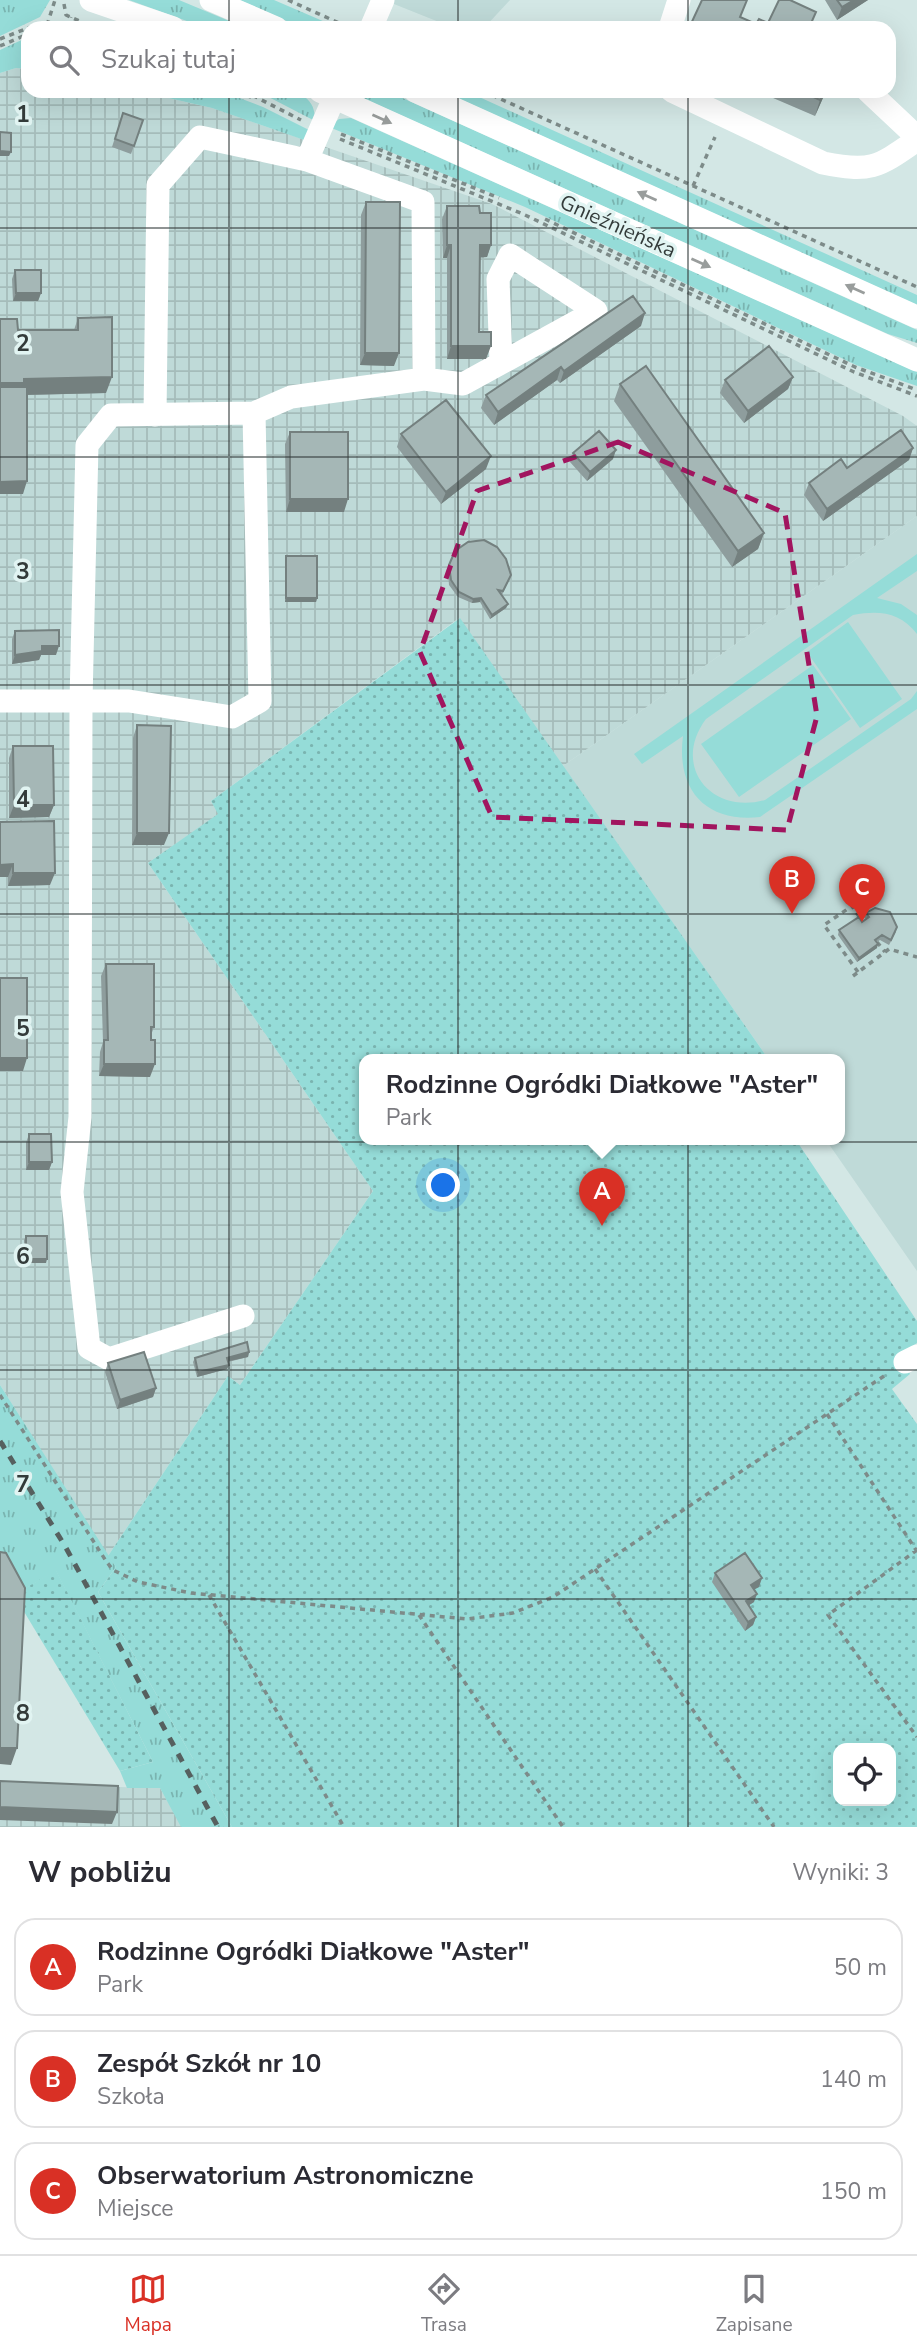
<!DOCTYPE html>
<html lang="pl">
<head>
<meta charset="utf-8">
<style>
  :root { --surface:#fff; --page:#f7f7f7; --text:#2b2b33; --muted:#7c7c81; --line:#e1e1e2; --accent:#d93025 }
  body { margin:0; font-family:"Nunito Sans",sans-serif; background:var(--page); color:var(--text) }
  .controls { position:absolute; right:21px; bottom:21px; display:grid; overflow:hidden; border-radius:14px; box-shadow:0 7px 28px #0002 }
  .controls button { width:63px; height:63px; display:grid; place-items:center; padding:0; border:0; border-bottom:2px solid var(--line); background:var(--surface); color:var(--text); font:35px sans-serif }
  .you { position:absolute; left:444px; top:1186px; width:24px; height:24px; margin:-18px; border:5px solid #fff; border-radius:50%; background:#1a73e8; box-shadow:0 0 0 10px #1a73e833 }
  .badge { display:grid; place-items:center; width:46px; height:46px; border-radius:50%; background:var(--accent); color:#fff; font-size:23px; font-weight:700 }
  .pin { position:absolute; translate:-50% -58px; filter:drop-shadow(0 2px 4px #0008) }
  .pin::after { content:''; position:absolute; top:37px; width:24px; height:21px; background:inherit; clip-path:polygon(0 0,100% 0,50% 100%) }
  .popup { position:absolute; left:359px; top:1054px; width:486px; height:91px; box-sizing:border-box; display:grid; place-content:center; border-radius:14px; background:var(--surface); filter:drop-shadow(0 2px 5px #0005); font-size:23px; white-space:nowrap; color:var(--muted) }
  .popup b { font-size:26px; color:var(--text) }
  .popup::after { content:''; position:absolute; left:50%; top:100%; margin-left:-14px; border:14px solid transparent; border-top-color:var(--surface) }
  .list { margin:0; padding:0; list-style:none }
  h2 { display:flex; justify-content:space-between; align-items:center; height:91px; margin:0; padding:0 28px; font-size:30px }
  h2 small { font-size:23px; font-weight:400; color:var(--muted) }
  .list li { display:grid; grid-template-columns:46px 1fr auto; gap:21px; align-items:center; box-sizing:border-box; height:98px; margin:0 14px 14px; padding:0 14px; border:2px solid var(--line); border-radius:21px }
  .list b { display:block; font-size:26px; white-space:nowrap }
  .list p { margin:0; font-size:23px; white-space:nowrap; color:var(--muted) }
  .list em { font-size:23px; font-style:normal; color:var(--muted) }
  .icon { flex:none; width:38px; height:38px; fill:none; stroke:currentColor; stroke-width:2; stroke-linecap:round; stroke-linejoin:round }
  .map { position:relative; flex:none; width:917px; height:1827px; overflow:hidden }
  .search { position:absolute; background:var(--surface); box-shadow:0 7px 28px #0002; left:21px; right:21px; top:21px; height:77px; display:flex; align-items:center; gap:18px; box-sizing:border-box; padding:0 24px; border-radius:21px; color:var(--muted); font-size:26px }
  .sheet { height:427px; background:var(--surface) }
  nav { display:flex; justify-content:space-around; align-items:center; box-sizing:border-box; height:98px; border-top:2px solid var(--line); background:var(--surface); font-size:19px; color:var(--muted) }
  nav a { display:grid; justify-items:center; gap:4px }
  nav .on { color:var(--accent) }
  .map>svg:first-child { display:block }
  .built { fill:#bfdad8 }
  .industrial { fill:url(#industrial-grid) }
  .grass { fill:url(#grass-tufts) }
  .garden { fill:url(#garden-dots); fill-rule:evenodd }
  .pitch { fill:#95dcd8 }
  .lines { fill:none; stroke-linecap:round; stroke-linejoin:round }
  .path { stroke:#7d8b89; stroke-width:3.5; stroke-dasharray:5 5; stroke-linecap:butt }
  .minor { stroke:#fff; stroke-width:23 }
  .rail { stroke:#56605f; stroke-width:5; stroke-dasharray:9 9; stroke-linecap:butt }
  .wall { fill:#8e9d9d }
  .shaded-wall { fill:#74807f }
  .building { fill:#a5b7b6; stroke:#74807f; stroke-width:2 }
  .oneway { fill:#999d9c }
  .marked { fill:none; stroke:#a1155f; stroke-width:5; stroke-dasharray:14 9; stroke-linejoin:round }
  .grid { fill:none; stroke:#333b3a; stroke-width:2; stroke-opacity:0.55 }
  .labels { text-anchor:middle; dominant-baseline:central; stroke-width:7; stroke-linejoin:round; paint-order:stroke }
  .street-label { font-size:21px; fill:#333b3a; stroke:#e1f4f2 }
  .grid-label { font-size:23px; text-anchor:middle; font-weight:bold; fill:#333b3a; stroke:#e1f4f2; stroke-width:7; stroke-linejoin:round; paint-order:stroke }
</style>
</head>
<body>
<div class="map">
<svg width="917" height="1827" viewBox="0 0 917 1827">
  <defs>
    <pattern id="industrial-grid" width="8" height="8" patternUnits="userSpaceOnUse" patternTransform="scale(1.75)"><rect width="8" height="8" fill="#bfdad8"/><path d="M0 4h8M4 0v8" fill="none" stroke="#a5bcba"/></pattern>
    <pattern id="grass-tufts" width="24" height="20" patternUnits="userSpaceOnUse" patternTransform="scale(1.75)"><rect width="24" height="20" fill="#95dcd8"/><path d="M3 7l-1-3M5 7V3M7 7l1-3M15 17l-1-3M17 17v-4M19 17l1-3" fill="none" stroke="#7ab4b0"/></pattern>
    <pattern id="garden-dots" width="8" height="8" patternUnits="userSpaceOnUse" patternTransform="scale(1.75)"><rect width="8" height="8" fill="#95dcd8"/><path d="M2 2h.1M6 6h.1" fill="none" stroke="#7ab4b0" stroke-width="1.8" stroke-linecap="round"/></pattern>
  </defs>
  <rect width="100%" height="100%" fill="#d3e7e5"/>
  <path class="built" d="M390,0H510L484,28H454L389,2Z
    M917,516V1271L826,1140H840V1060H769L563,766Z"/>
  <path class="industrial" d="M16,68L28,69V91H138L212,108L492,204L903,416L917,426V516L563,766L459,618L211,801L219,814L148,863L373,1191L240,1385L228,1376L108,1556L0,1385V73Z
    M0,1784L160,1788L182,1827H0Z"/>
  <path class="grass" d="M0,0H50L40,17L0,36Z
    M129,0H179L246,28H206Z
    M240,0H274L339,28H302Z
    M28,37V69L16,68L0,73V50Z
    M138,91H221L263,107L311,131L307,141L212,108Z
    M257,91C282,91 316,87 315,121Z
    M347,91H387L917,330V343L888,334Z
    M442,91H466L917,295V305Z
    M351,118L917,372V386L856,365L525,207L329,127L339,119Z
    M0,1385L116,1567L98,1592L232,1827H181L160,1788H127L120,1771L153,1762L56,1571L14,1595L0,1569Z"/>
  <path class="garden" d="M460,618L769,1060H364V1140H796L917,1321V1343L900,1355L910,1374L892,1389L917,1424V1827H232L98,1592L116,1567L108,1556L228,1376L240,1385L373,1191L148,863L218,814L211,801ZM838,1748H891V1801H838Z
    M56,1570L153,1762L120,1771L14,1595Z"/>
  <path class="pitch" d="M917,554V571L877,598L901,604L917,615V634C900,612 879,610 853,615L706,719C671,766 711,815 765,800L911,699L917,691V709L760,817C705,823 676,789 683,736L642,764L634,754Z
    M848,622L902,699L860,728L807,652Z
    M813,665L851,719L739,797L701,744Z"/>
  <g class="lines">
    <path class="path" d="M288,0L350,28
      M64,4L66,15L82,22
      M47,25L55,0
      M67,27L71,17
      M0,39L33,26L62,28
      M0,46L28,34
      M230,91L251,97
      M244,91L301,120
      M483,91L917,287
      M341,134L499,198
      M340,139L523,214L854,372L917,396
      M693,186L715,137
      M545,219L855,367L917,390
      M877,942L885,952
      M858,972L824,925L852,906L864,924
      M853,976L889,949L917,957
      M0,1395L106,1561L113,1570L138,1582L191,1593L467,1619L513,1613L553,1597L887,1374
      M827,1414L916,1550
      M917,1550L828,1615L917,1737
      M595,1569L774,1827
      M209,1595L344,1827
      M419,1615L563,1827"/>
    <path class="minor" d="M91,0L173,28
      M211,0L276,28
      M371,28L383,0
      M670,28L679,0
      M320,91L917,360
      M415,91L917,317
      M672,91L823,163C871,173 878,167 917,140
      M868,91L917,137
      M307,160L423,202L424,379
      M155,415L158,185L200,137L307,160L334,98
      M0,701H129L232,717L260,701L254,413
      M243,1316L109,1359L89,1348L72,1192L80,1117L81,701L87,445L111,415L254,413L291,397L424,379L463,384L596,311L510,255L498,279L501,363
      M905,1362L917,1356"/>
    <path class="rail" d="M0,1441L65,1546L218,1827"/>
  </g>
  <path class="wall" d="M825,0H868L837,20Z
    M757,91H826L815,116Z
    M123,113L143,120L131,154L112,147Z
    M366,202L394,366L360,365L361,215Z
    M447,206L480,213L491,245L487,257H479V332L486,359H447V258H443L442,219Z
    M15,270L41,293L38,301H13L12,279Z
    M78,318L106,393L27,395L23,494L18,330H74Z
    M641,326L560,383L557,380L494,425L481,408L486,395Z
    M793,377L788,389L744,423L720,393L725,380Z
    M620,384L764,533L758,549L732,567L614,401Z
    M290,432L344,512H286L285,444Z
    M401,434L486,469L441,504L397,447Z
    M913,448L909,460L823,521L804,495L809,483L847,468Z
    M573,453L613,459L587,481L570,462Z
    M455,551L511,575L502,595L508,604L506,608L490,619L480,602L472,603L458,597L449,585L448,570Z
    M286,556L317,598L316,602H285V561Z
    M15,631L56,655H41L39,660L12,664V639Z
    M137,725L164,845H132L133,738Z
    M13,746L54,805L49,817L9,818V758Z
    M0,822L50,885L8,886V877H0Z
    M866,913L896,932L889,945L880,940L877,942V948L857,962L838,935L839,930L862,922L866,919L864,917Z
    M106,964L154,1027L151,1035L150,1077L99,1076L100,1052L103,1042L101,976Z
    M29,1134L52,1162L49,1170H26V1143Z
    M26,1236L46,1263H24V1240Z
    M249,1352L248,1357L228,1362L229,1365L227,1369L197,1377L193,1362L195,1358Z
    M108,1363L156,1388L153,1397L117,1409L105,1372Z
    M715,1573L759,1587L754,1589V1602L749,1605L756,1617L753,1625L745,1631L712,1582Z"/>
  <path class="shaded-wall" d="M854,0H868L837,20L842,7Z
    M825,91H826L815,116L820,100Z
    M0,151L11,152L9,156H0Z
    M447,245H451L447,258H443Z
    M480,245H491L487,257L475,258Z
    M16,293H41L38,301H13Z
    M645,313L641,326L560,383L564,371Z
    M451,346H491L486,359H447Z
    M365,353H399L394,366L360,365Z
    M561,367L557,380L494,425L498,412Z
    M112,377L106,393L20,395L0,399V383L24,379Z
    M793,377L788,389L744,423L748,411Z
    M913,448L909,460L823,521L827,509Z
    M616,450L613,459L587,481L590,472Z
    M491,456L486,469L441,504L446,492Z
    M27,481L23,494H0V482Z
    M290,499H348L344,512H286Z
    M764,533L758,549L732,567L738,551Z
    M286,598H317L316,602H285Z
    M481,598L480,602L472,603L473,599Z
    M508,604L506,608L490,619L492,615Z
    M42,646H59L56,655H41L39,660L12,664L15,655Z
    M14,805H54L49,817L9,818Z
    M137,833H169L164,845H132Z
    M13,864L8,877H0V865Z
    M13,873H55L50,885L8,886Z
    M878,944L877,948L857,962L859,958Z
    M0,1058H27L23,1071H0Z
    M104,1064H155L150,1077L99,1076Z
    M29,1162H52L49,1170H26Z
    M26,1259H47L46,1263H24Z
    M249,1352L248,1357L225,1362L227,1358Z
    M229,1365L227,1369L197,1377L198,1372Z
    M156,1388L153,1397L117,1409L120,1400Z
    M762,1578L759,1587L748,1593L751,1585Z
    M757,1594L754,1602L743,1609L746,1601Z
    M756,1617L753,1625L745,1631L748,1622Z
    M0,1748H17L11,1765L0,1764Z
    M0,1807L117,1812L112,1824L0,1820Z"/>
  <path class="building" d="M702,0H747L740,17L756,24L759,19L768,23L779,0H790L816,12L809,28H689Z
    M837,0H854L842,7Z
    M800,91H825L820,100Z
    M123,113L143,120L134,146L115,139Z
    M0,132L11,133V152L0,151Z
    M366,202H400L399,353H365Z
    M447,206H479L480,213H491V245H480L479,332H491V346H451V245H447Z
    M15,270H41V293H16Z
    M633,296L645,313L564,371L561,367L498,412L486,395Z
    M112,317V377L24,379V383H0V319H17L18,330H78V318Z
    M769,346L793,377L748,411L725,380Z
    M646,366L764,533L738,551L620,384Z
    M0,387H27V481L0,482Z
    M446,400L491,456L446,492L401,434Z
    M901,430L913,448L827,509L809,483L841,459L847,468Z
    M599,431L616,450L590,472L573,453Z
    M290,432H348V499H290Z
    M484,540L497,547L506,559L511,575L503,591L498,590L508,604L492,615L481,598L473,599L459,592L451,580L449,565L455,551L468,542Z
    M286,556H317V598H286Z
    M59,630V646H42V651L15,655V631Z
    M137,725L171,726L169,833H137Z
    M13,746H53L54,805H14Z
    M54,821L55,873H13V864L0,865V822Z
    M875,908L890,912L897,927L891,940L882,935L875,940L878,944L859,958L839,930L859,917L862,922L869,917L866,913Z
    M106,964H154V1027H151V1040H155V1064H104V1040H108Z
    M0,978H27V1058H0Z
    M29,1134H51L52,1162H29Z
    M26,1236H47V1259H26Z
    M247,1342L249,1352L227,1358L229,1365L198,1372L195,1358Z
    M144,1352L156,1388L120,1400L108,1363Z
    M0,1552L6,1553L25,1588L17,1748H0Z
    M745,1553L762,1578L751,1585L757,1594L746,1601L756,1617L748,1622L715,1573Z
    M0,1781L118,1786L117,1812L0,1807Z"/>
  <defs><path id="oneway-solid" d="M-6-.8H1V-3.2L6.5 0L1 3.2V.8H-6Z" transform="scale(1.75)"/></defs>
  <g class="oneway">
    <use href="#oneway-solid" transform="translate(382 119) rotate(24)"/>
    <use href="#oneway-solid" transform="translate(647 196) rotate(-156)"/>
    <use href="#oneway-solid" transform="translate(701 263) rotate(24)"/>
    <use href="#oneway-solid" transform="translate(855 289) rotate(-156)"/>
  </g>
  <path class="marked" d="M618,442L785,513L817,716L787,830L492,817L420,652L477,491Z"/>
  <path class="grid" d="M229,0V28M458,0V28M688,0V28M229,91V1827M458,91V1827M688,91V1827M0,228H917M0,457H917M0,685H917M0,914H917M0,1142H917M0,1370H917M0,1599H917"/>
  <g class="labels">
    <g class="street-label">
      <text transform="translate(618 226) rotate(24)">Gnieźnieńska</text>
    </g>
  </g>
  <g class="grid-label">
    <text x="23" y="122">1</text>
    <text x="23" y="351">2</text>
    <text x="23" y="579">3</text>
    <text x="23" y="807">4</text>
    <text x="23" y="1036">5</text>
    <text x="23" y="1264">6</text>
    <text x="23" y="1492">7</text>
    <text x="23" y="1721">8</text>
  </g>
</svg>
<div class="controls">
<button><svg class="icon" aria-label="locate" viewBox="0 0 24 24"><circle cx="12" cy="12" r="6"/><path d="M12 2v4M12 18v4M2 12h4M18 12h4"/></svg></button>
</div>
<div class="you"></div>
<div class="pin badge" style="left:602px;top:1226px">A</div>
<div class="popup"><b>Rodzinne Ogródki Diałkowe &quot;Aster&quot;</b>Park</div>
<div class="pin badge" style="left:792px;top:914px">B</div>
<div class="pin badge" style="left:862px;top:922px">C</div>
<div class="search"><svg class="icon" aria-label="search" viewBox="0 0 24 24"><circle cx="10" cy="10" r="6"/><path d="M15 15l6 6"/></svg>Szukaj tutaj</div>
</div>
<section class="sheet">
<h2>W pobliżu<small>Wyniki: 3</small></h2>
<ul class="list">
<li><span class="badge">A</span><div><b>Rodzinne Ogródki Diałkowe &quot;Aster&quot;</b><p>Park</p></div><em>50 m</em></li>
<li><span class="badge">B</span><div><b>Zespół Szkół nr 10</b><p>Szkoła</p></div><em>140 m</em></li>
<li><span class="badge">C</span><div><b>Obserwatorium Astronomiczne</b><p>Miejsce</p></div><em>150 m</em></li>
</ul>
</section>
<nav>
<a class="on"><svg class="icon" aria-label="map" viewBox="0 0 24 24"><path d="M3 6l6-2 6 2 6-2v14l-6 2-6-2-6 2zM9 4v14M15 6v14"/></svg>Mapa</a>
<a><svg class="icon" aria-label="directions" viewBox="0 0 24 24"><path d="M12 3l9 9-9 9-9-9zM9 14v-3h6M13 9l2 2-2 2"/></svg>Trasa</a>
<a><svg class="icon" aria-label="saved" viewBox="0 0 24 24"><path d="M7 4h10v16l-5-4-5 4z"/></svg>Zapisane</a>
</nav>
</body>
</html>
